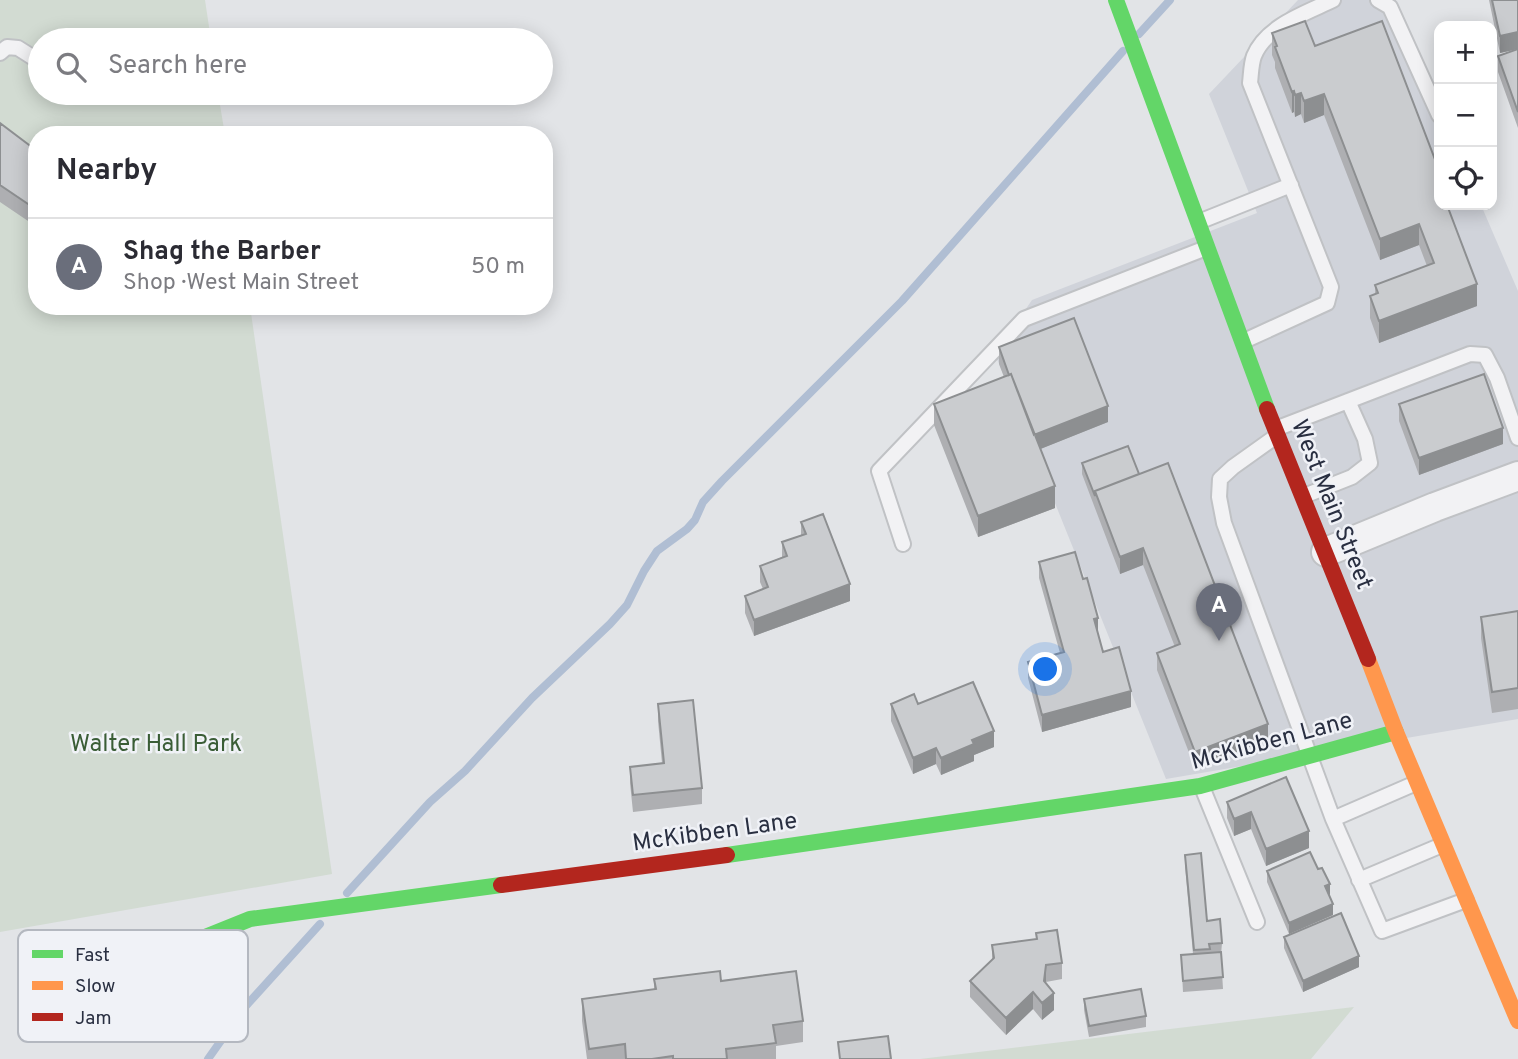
<!DOCTYPE html>
<html lang="en">
<head>
<meta charset="utf-8">
<style>
  :root { --surface:#fff; --page:#f7f7f7; --text:#2b2b33; --muted:#7c7c81; --line:#e1e1e2; --accent:#6a6e7b }
  body { margin:0; font-family:Overpass,sans-serif; background:var(--page); color:var(--text) }
  .controls { position:absolute; right:21px; top:21px; display:grid; overflow:hidden; border-radius:14px; box-shadow:0 4px 18px #0003 }
  .controls button { width:63px; height:63px; display:grid; place-items:center; padding:0; border:0; border-bottom:2px solid var(--line); background:var(--surface); color:var(--text); font:35px sans-serif }
  .you { position:absolute; left:1046px; top:670px; width:24px; height:24px; margin:-18px; border:5px solid #fff; border-radius:50%; background:#1a73e8; box-shadow:0 0 0 10px #1a73e833 }
  .badge { display:grid; place-items:center; width:46px; height:46px; border-radius:50%; background:var(--accent); color:#fff; font-size:23px; font-weight:700 }
  .pin { position:absolute; translate:-50% -58px; filter:drop-shadow(0 2px 4px #0008) }
  .pin::after { content:''; position:absolute; top:37px; width:24px; height:21px; background:inherit; clip-path:polygon(0 0,100% 0,50% 100%) }
  .list { margin:0; padding:0; list-style:none }
  h2 { display:flex; justify-content:space-between; align-items:center; height:91px; margin:0; padding:0 28px; font-size:30px }
  h2 small { font-size:23px; font-weight:400; color:var(--muted) }
  .list li { display:grid; grid-template-columns:46px 1fr auto; gap:21px; align-items:center; box-sizing:border-box; height:98px; padding:0 28px; border-top:2px solid var(--line) }
  .list b { display:block; font-size:26px; white-space:nowrap }
  .list p { margin:0; font-size:23px; white-space:nowrap; color:var(--muted) }
  .list em { font-size:23px; font-style:normal; color:var(--muted) }
  .icon { flex:none; width:38px; height:38px; fill:none; stroke:currentColor; stroke-width:2; stroke-linecap:round; stroke-linejoin:round }
  .map { position:relative; flex:none; width:1518px; height:1059px; overflow:hidden }
  .search { position:absolute; background:var(--surface); box-shadow:0 4px 18px #0003; left:28px; top:28px; width:525px; height:77px; display:flex; align-items:center; gap:18px; box-sizing:border-box; padding:0 24px; border-radius:38px; color:var(--muted); font-size:26px }
  .panel { position:absolute; background:var(--surface); box-shadow:0 4px 18px #0003; left:28px; top:126px; width:525px; height:189px; border-radius:28px }
  .map>svg:first-child { display:block }
  .built { fill:#d0d3da }
  .green { fill:#d2dbd2 }
  .lines { fill:none; stroke-linecap:round; stroke-linejoin:round }
  .stream { stroke:#b0bed3; stroke-width:8 }
  .lane-casing { stroke:#c0c2c5; stroke-width:18 }
  .street-casing { stroke:#c0c2c5; stroke-width:32 }
  .lane { stroke:#f2f2f4; stroke-width:14 }
  .street { stroke:#f2f2f4; stroke-width:28 }
  .fast { stroke:#63d668; stroke-width:16 }
  .slow { stroke:#ff974d; stroke-width:16 }
  .jam { stroke:#b3261e; stroke-width:16 }
  .wall { fill:#aeafb2 }
  .shaded-wall { fill:#8d8f91 }
  .building { fill:#cacccf; stroke:#8d8f91; stroke-width:2 }
  .labels { text-anchor:middle; dominant-baseline:central; stroke-width:5; stroke-linejoin:round; paint-order:stroke }
  .street-label { font-size:24px; fill:#292f41; stroke:#f0f2f7 }
  .park-label { font-size:24px; fill:#3a5d36; stroke:#f0f2f7 }
  .key { fill:#f0f2f7; stroke:#b4b8c0; stroke-width:2 }
  .key-label { font-size:19px; fill:#292f41 }
</style>
</head>
<body>
<div class="map">
<svg width="1518" height="1059" viewBox="0 0 1518 1059">
  <rect width="100%" height="100%" fill="#e2e4e7"/>
  <path class="built" d="M1298,0H1392L1439,109V205H1481L1518,291V719L1166,779L995,354L1032,300L1257,213L1209,94Z"/>
  <path class="green" d="M0,0H205L211,40H40V93H218L225,135H37V306H250L332,874L0,932Z
    M1354,1007L1311,1059H920Z"/>
  <g class="lines">
    <path class="stream" d="M1139,34L1170,0
      M347,893L430,802L465,771L532,698L610,624L627,605L644,571L657,551L687,529L695,520L703,502L722,481L902,301L1123,51
      M208,1059L244,1008L320,924"/>
    <g class="lane-casing">
      <path id="lane" d="M1378,0L1390,7L1439,115
        M0,53L7,47L18,48L40,62
        M1201,221L1291,185
        M1244,341L1327,303L1331,287L1250,83C1251,75 1251,64 1254,56C1266,26 1306,13 1333,0
        M1278,428L1470,354L1485,355L1497,378L1518,438
        M1275,437L1233,467L1220,479L1219,497L1224,523L1333,819L1382,931L1466,900
        M1304,496L1352,477L1370,463L1365,439L1348,401
        M903,544L879,471L1024,319L1206,248
        M1202,787L1257,922
        M1333,819L1416,783
        M1359,880L1442,845"/>
    </g>
    <g class="street-casing">
      <path id="street" d="M1326,552L1435,507L1518,476"/>
    </g>
    <use href="#lane" class="lane"/>
    <use href="#street" class="street"/>
    <path class="fast" d="M1116,0L1267,409
      M727,855L1200,786L1396,732
      M41,964L73,959L136,960L168,952L250,919L501,885"/>
    <path class="slow" d="M1368,659L1396,732L1518,1021"/>
    <path class="jam" d="M1267,409L1368,659
      M501,885L727,855"/>
  </g>
  <path class="wall" d="M1489,0H1518V128L1498,72V56L1518,49L1500,53Z
    M1272,33L1315,46L1439,205L1477,306L1379,343L1370,318V296L1375,294V285L1427,266L1419,245L1380,260L1324,115L1304,123L1301,114L1295,117L1294,112L1292,113L1275,68V62L1272,55Z
    M0,123L37,151V221L34,225L0,202Z
    M999,347L1108,422L1040,449L1055,508L978,537L934,425V404L1004,377L999,364Z
    M1399,404L1503,444L1419,475L1399,421Z
    M1082,463L1139,474L1268,740L1195,768L1157,670V653L1175,647L1143,565L1120,574L1082,474Z
    M801,522L850,601L754,636L745,613V596L763,589L760,582V566L782,557V542L801,535Z
    M1039,562L1098,634L1103,652L1131,707L1042,732L1028,678V662L1060,653L1039,578Z
    M1518,611V709L1492,713L1481,638V617Z
    M658,704L702,788V804L633,812L630,783V767L662,763L658,721Z
    M891,704H918L994,747L974,755V761L941,775L936,764L913,774L891,721Z
    M1286,777L1309,848L1266,866L1251,829L1234,836L1227,818V802Z
    M1185,855L1207,921L1222,943L1221,955L1223,989L1183,992L1181,955L1193,954L1185,866Z
    M1267,871L1329,896L1333,915L1289,934L1267,882Z
    M1036,933L1062,963V979L1046,982V984L1054,1010L1042,1020L1033,1009L1006,1035L970,997V981L992,960V945L1036,939Z
    M1284,937L1359,967L1303,992L1284,948Z
    M654,979L721,981L803,1021V1042L776,1046V1059H587L582,1021V999L654,990Z
    M1084,999L1146,1016V1027L1089,1037L1084,1010Z"/>
  <path class="shaded-wall" d="M1518,32V49L1500,53V36Z
    M1294,91V112L1292,113V92Z
    M1301,93V114L1295,117V95Z
    M1324,94V115L1304,123V101Z
    M37,205V221L34,225V208Z
    M1419,224V245L1380,260V239Z
    M1477,284V306L1379,343V321Z
    M1108,406V422L1033,452V435Z
    M1503,428V444L1419,475V458Z
    M1055,486V508L978,537V516Z
    M1143,548V565L1120,574V557Z
    M850,584V601L754,636V620Z
    M1098,618V634L1094,619Z
    M1131,691V707L1042,732V715Z
    M1268,724V740L1195,768V752Z
    M994,731V747L974,755V761L941,775V758L972,740Z
    M936,748V764L913,774V758Z
    M1251,812V829L1234,836V819Z
    M1309,831V848L1266,866V849Z
    M1330,884V896L1325,886Z
    M1333,904V915L1289,934V923Z
    M1359,956V967L1303,992V981Z
    M1046,965V982L1044,998V981Z
    M1033,992V1009L1006,1035V1018Z
    M1054,993V1010L1042,1020V1003Z"/>
  <path class="building" d="M1492,0H1518V32L1500,36Z
    M1305,21L1315,46L1382,21L1439,170V205H1447L1477,284L1379,321L1370,296L1378,293L1375,285L1434,263L1419,224L1380,239L1324,94L1304,101L1301,93L1295,95L1294,91L1292,92L1275,47L1277,46L1272,33Z
    M1518,49V112L1498,56Z
    M0,123L37,151V205L34,208L0,185Z
    M1074,318L1108,406L1034,435L1011,374L1009,375L999,347Z
    M1011,374L1055,486L978,516L934,404Z
    M1484,374L1503,428L1419,458L1399,404Z
    M1128,446L1139,474L1095,491V496L1082,463Z
    M1168,463L1268,724L1195,752L1157,653L1180,644L1143,548L1120,557L1095,491Z
    M823,514L850,584L754,620L745,596L768,587L760,566L787,556L782,542L806,534L801,522Z
    M1075,552L1083,579L1087,578L1098,618L1094,619L1103,652L1119,647L1131,691L1042,715L1028,662L1064,652L1039,562Z
    M1518,611V688L1492,692L1481,617Z
    M973,682L994,731L972,740L974,744L941,758L936,748L913,758L891,704L914,694L918,704Z
    M693,700L702,788L633,795L630,767L664,763L658,704Z
    M1286,777L1309,831L1266,849L1251,812L1234,819L1227,802Z
    M1310,852L1318,869L1322,868L1330,884L1325,886L1333,904L1289,923L1267,871Z
    M1201,853L1207,921L1220,919L1222,943L1209,944L1210,949L1194,950L1185,855Z
    M1341,913L1359,956L1303,981L1284,937Z
    M1057,930L1062,963L1046,965L1044,981L1054,993L1042,1003L1033,992L1006,1018L970,981L994,958L992,945L1037,939L1036,933Z
    M1221,952L1223,977L1183,981L1181,955Z
    M720,971L721,981L796,971L803,1021L773,1025L776,1043L726,1049L727,1059H673V1056L652,1059H626L625,1044L589,1049L582,999L656,989L654,979Z
    M1141,989L1146,1016L1089,1026L1084,999Z
    M888,1036L891,1059H840L838,1042Z"/>
  <g class="labels">
    <g class="street-label">
      <text transform="translate(1331 505) rotate(68)">West Main Street</text>
      <text transform="translate(1272 742) rotate(-15)">McKibben Lane</text>
      <text transform="translate(715 833) rotate(-8)">McKibben Lane</text>
    </g>
    <g class="park-label">
      <text x="156" y="745">Walter Hall Park</text>
    </g>
  </g>
  <rect x="18" y="930" width="230" height="112" rx="10" class="key"/>
  <rect x="32" y="950" width="31" height="8" fill="#63d668"/>
  <rect x="32" y="981" width="31" height="9" fill="#ff974d"/>
  <rect x="32" y="1013" width="31" height="8" fill="#b3261e"/>
  <g class="key-label">
    <text x="75" y="961">Fast</text>
    <text x="75" y="992">Slow</text>
    <text x="75" y="1024">Jam</text>
  </g>
</svg>
<div class="controls">
<button>+</button>
<button>−</button>
<button><svg class="icon" aria-label="locate" viewBox="0 0 24 24"><circle cx="12" cy="12" r="6"/><path d="M12 2v4M12 18v4M2 12h4M18 12h4"/></svg></button>
</div>
<div class="you"></div>
<div class="pin badge" style="left:1219px;top:641px">A</div>
<div class="search"><svg class="icon" aria-label="search" viewBox="0 0 24 24"><circle cx="10" cy="10" r="6"/><path d="M15 15l6 6"/></svg>Search here</div>
<section class="panel">
<h2>Nearby<small></small></h2>
<ul class="list">
<li><span class="badge">A</span><div><b>Shag the Barber</b><p>Shop · West Main Street</p></div><em>50 m</em></li>
</ul>
</section>
</div>
</body>
</html>
